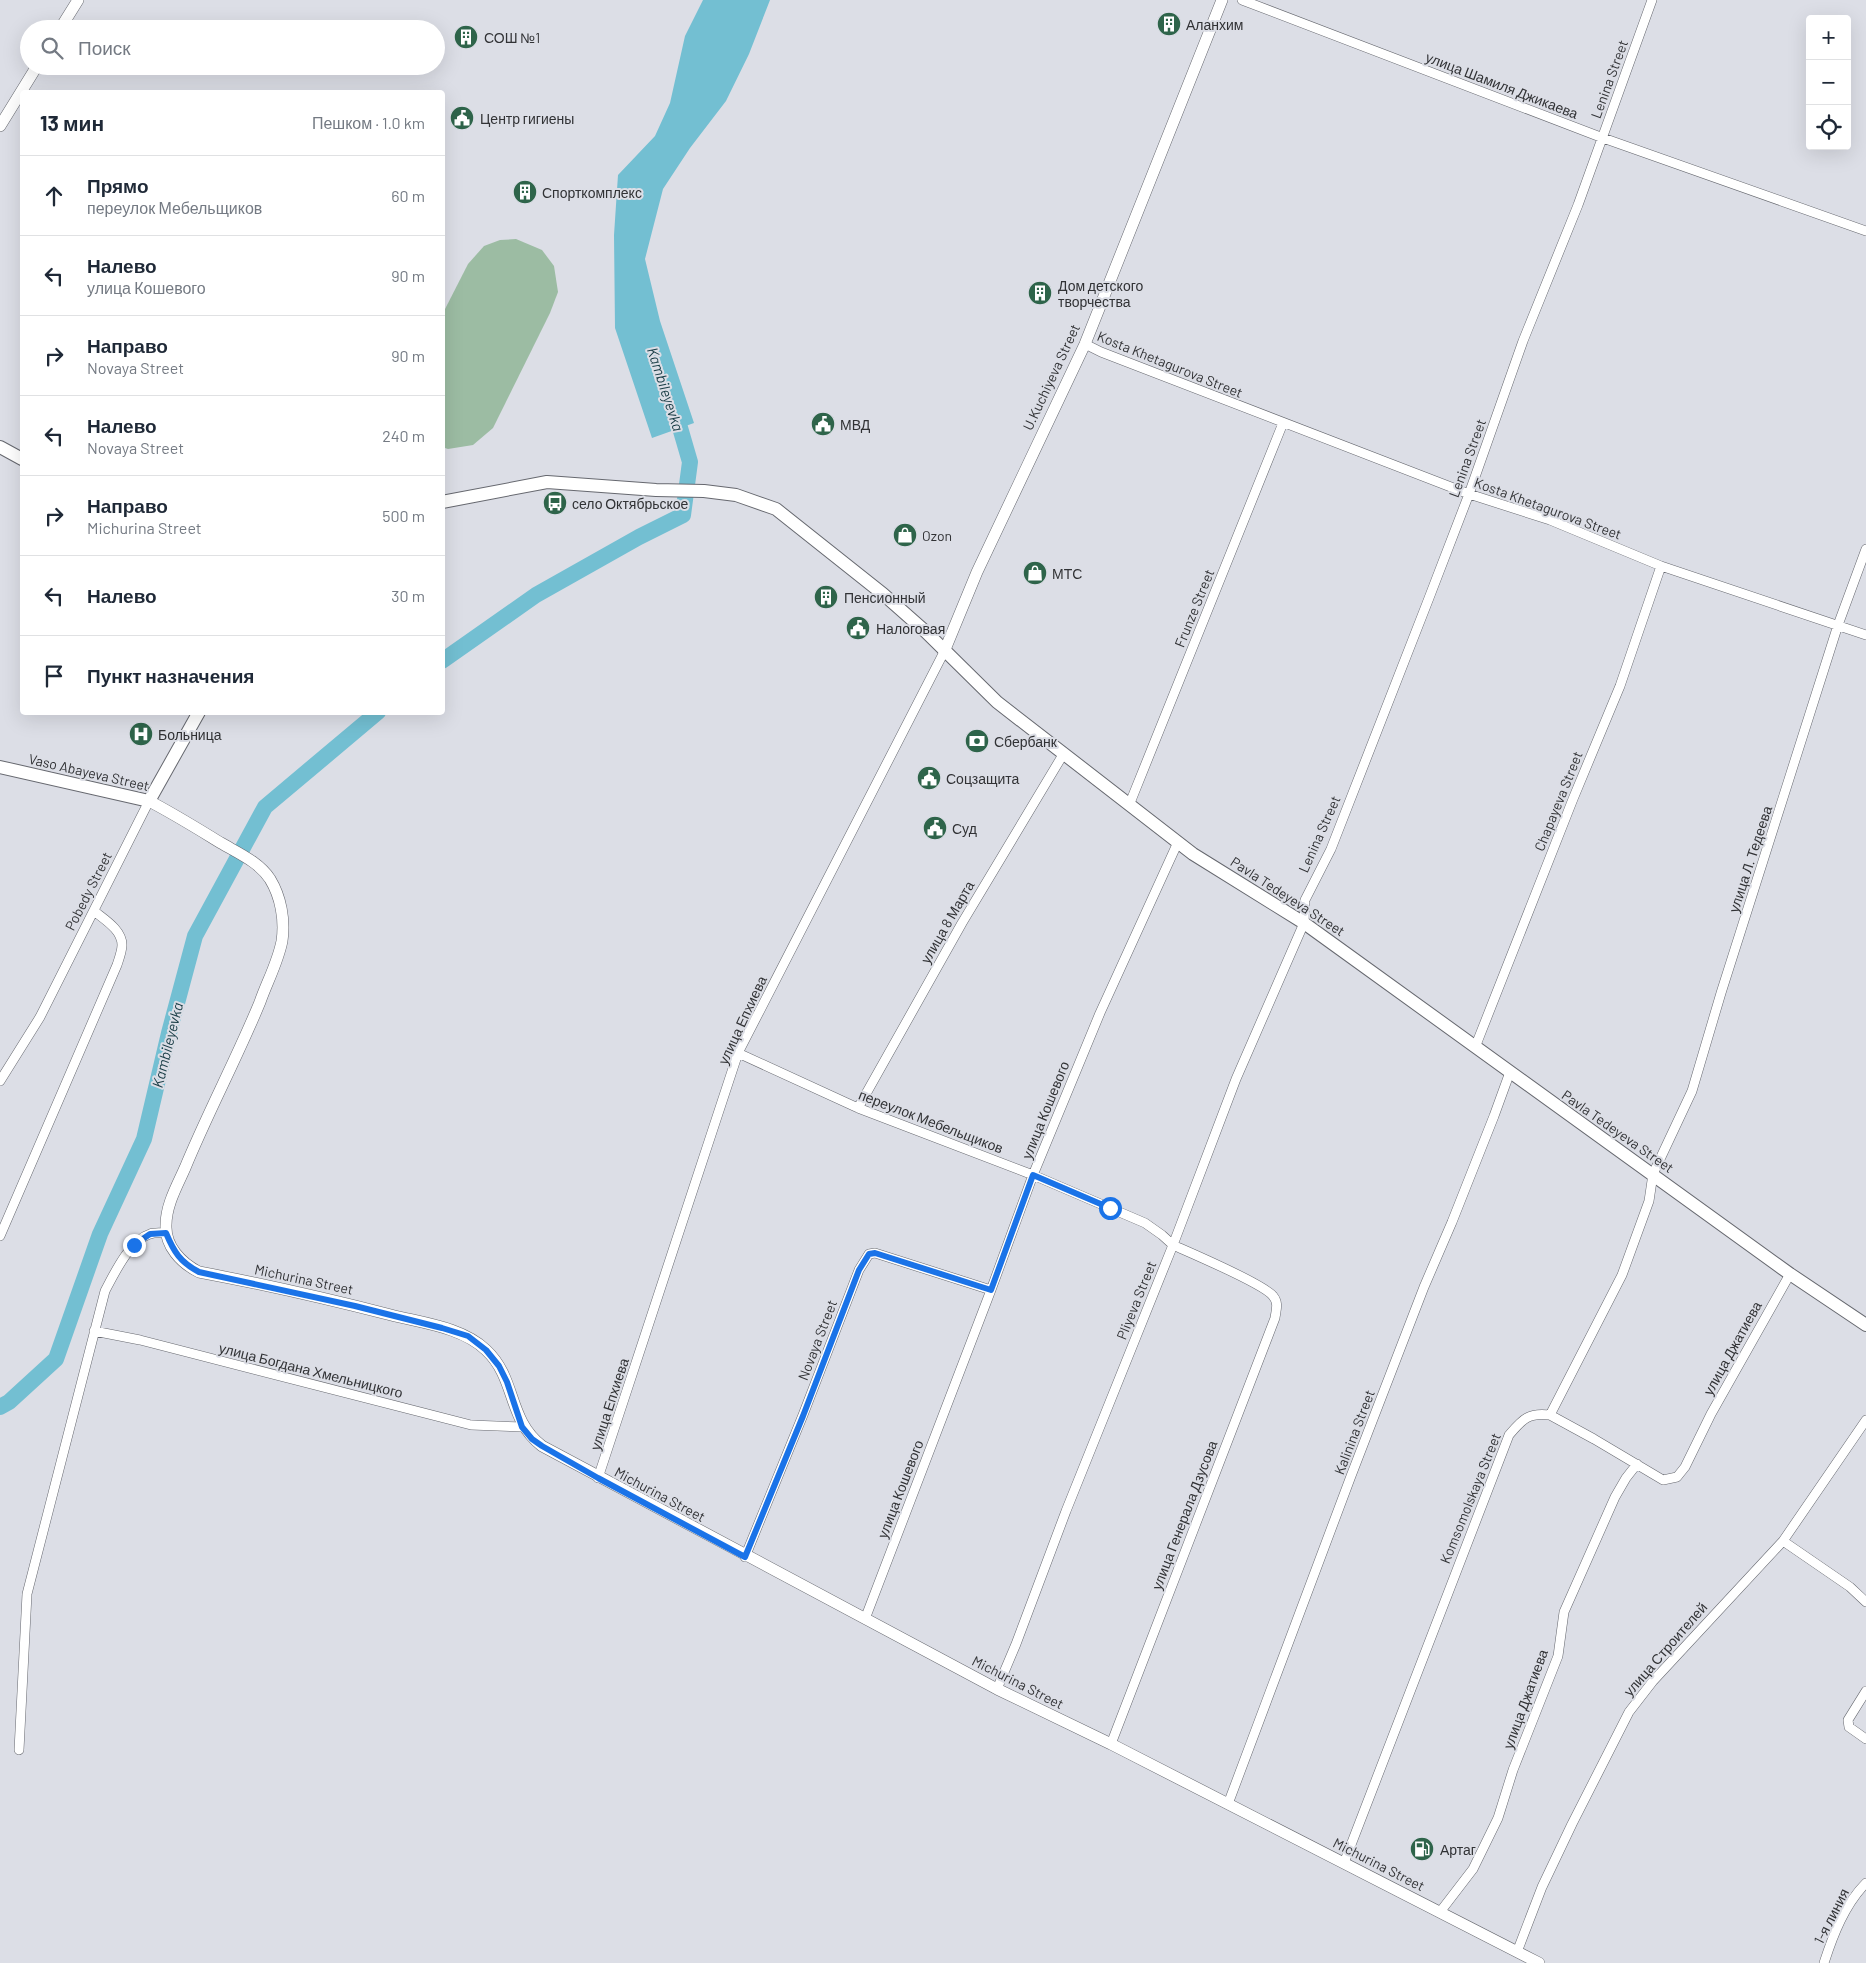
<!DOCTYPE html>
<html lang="ru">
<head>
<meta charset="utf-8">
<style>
  :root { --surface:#fff; --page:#f6f6f7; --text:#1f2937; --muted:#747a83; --line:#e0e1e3 }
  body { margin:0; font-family:Barlow,sans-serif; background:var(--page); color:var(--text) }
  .controls { position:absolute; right:15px; top:15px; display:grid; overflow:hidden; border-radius:5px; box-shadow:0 5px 20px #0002 }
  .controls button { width:45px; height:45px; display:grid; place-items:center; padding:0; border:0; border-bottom:1px solid var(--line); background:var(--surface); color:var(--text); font:25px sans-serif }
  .stop { position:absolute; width:15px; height:15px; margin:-11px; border:4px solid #1a73e8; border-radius:50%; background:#fff }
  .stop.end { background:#1a73e8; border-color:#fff; box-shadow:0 1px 5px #0008 }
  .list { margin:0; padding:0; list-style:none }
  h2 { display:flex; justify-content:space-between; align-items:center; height:65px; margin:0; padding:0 20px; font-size:21px }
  h2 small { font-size:16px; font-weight:400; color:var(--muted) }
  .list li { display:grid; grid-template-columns:32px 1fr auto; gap:15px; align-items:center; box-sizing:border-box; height:80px; padding:0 20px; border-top:1px solid var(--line) }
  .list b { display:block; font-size:19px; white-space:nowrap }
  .list p { margin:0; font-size:16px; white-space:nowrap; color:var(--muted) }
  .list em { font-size:16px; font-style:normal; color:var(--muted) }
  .icon { flex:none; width:28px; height:28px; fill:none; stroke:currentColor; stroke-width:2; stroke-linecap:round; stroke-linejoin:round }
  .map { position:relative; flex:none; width:1866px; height:1963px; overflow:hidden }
  .search { position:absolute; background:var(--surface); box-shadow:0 5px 20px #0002; left:20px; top:20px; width:425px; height:55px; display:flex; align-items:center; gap:12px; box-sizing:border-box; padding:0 18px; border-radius:28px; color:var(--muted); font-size:19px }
  .panel { position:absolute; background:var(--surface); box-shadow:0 5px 20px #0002; left:20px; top:90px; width:425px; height:625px; border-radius:5px }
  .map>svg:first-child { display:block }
  .green { fill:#9cbca3 }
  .water { fill:#73bfd2 }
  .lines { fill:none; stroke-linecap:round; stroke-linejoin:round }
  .river { stroke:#73bfd2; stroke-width:16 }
  .minor-casing { stroke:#66686f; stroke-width:10 }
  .tertiary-casing { stroke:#66686f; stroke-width:12 }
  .secondary-casing { stroke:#66686f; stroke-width:14 }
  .minor { stroke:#fff; stroke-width:9 }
  .tertiary { stroke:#fff; stroke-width:11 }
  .secondary { stroke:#fff; stroke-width:12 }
  .route { stroke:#1a73e8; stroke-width:6 }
  .labels { text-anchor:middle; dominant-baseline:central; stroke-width:4; stroke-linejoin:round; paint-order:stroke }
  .poi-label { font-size:14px; fill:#313235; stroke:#dcdee6; text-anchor:start }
  .street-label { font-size:14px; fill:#313235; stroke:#dcdee6 }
  .water-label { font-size:15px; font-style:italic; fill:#183c45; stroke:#dcdee6 }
</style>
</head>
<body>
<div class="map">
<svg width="1866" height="1963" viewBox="0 0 1866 1963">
  <rect width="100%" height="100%" fill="#dcdee6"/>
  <path class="green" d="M516,239L542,250L554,266L558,292L550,313L493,428L473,445L448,449L442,447L443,313L468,264L484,246L500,240Z"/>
  <path class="water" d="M703,0H770L749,54L726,101L690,148L663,189L645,259L660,321L694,423L652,438L615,328L614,235L618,175L655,136L670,103L685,36Z"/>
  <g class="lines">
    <path class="river" d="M442,661L536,595L639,537L683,515L690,462L674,407
      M0,1407L9,1402L56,1359L100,1234L144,1139L169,1033L195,936L265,807L378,712"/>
    <g class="minor-casing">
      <path id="minor" d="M1242,0L1603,138L1866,231
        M1085,344L1101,352L1469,494L1550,520L1661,566L1866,635
        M1130,803L1283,423
        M1476,1045L1573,799L1620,686L1661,566
        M738,1053L858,1108L1033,1175L1145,1223L1162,1235L1173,1245C1191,1253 1264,1284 1273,1296C1279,1303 1276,1310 1275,1318L1111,1744
        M0,1081L40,1017L149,801
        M858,1108L962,923L1064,753
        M0,1236L117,965C119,959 122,951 122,945C122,930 105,920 94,911
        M94,1331L140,1340L471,1425L523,1427
        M1550,1415L1594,1439L1663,1480L1677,1477L1685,1467L1711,1414L1790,1274
        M598,1478L738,1053L944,652
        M1783,1541L1850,1587L1866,1602
        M745,1557L803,1415L859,1270L869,1254L875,1253L991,1290
        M865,1619L991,1290L1033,1175L1100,1013L1178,842
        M997,1689L1016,1644L1066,1511L1173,1245L1236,1079L1304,923L1305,900L1331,849L1429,598L1469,494L1523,341L1578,205L1652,0
        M1866,1691L1848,1720L1849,1727L1866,1739
        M19,1750L27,1594L105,1291C114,1274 130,1240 150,1234C155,1232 161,1233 166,1233
        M1228,1804L1351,1476L1424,1287L1452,1222L1494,1116L1510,1072
        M1344,1863L1509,1435C1522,1420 1528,1412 1550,1415L1622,1275L1649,1201L1653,1174L1692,1091L1721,993L1838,625L1866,549
        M1440,1912L1473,1869L1498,1818L1513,1770L1558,1656L1564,1612L1615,1497L1626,1478L1637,1464
        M1517,1952L1542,1887L1572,1824L1629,1712L1653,1681L1783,1541L1866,1420
        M1824,1963C1833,1935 1845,1904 1866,1883"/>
    </g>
    <g class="tertiary-casing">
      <path id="tertiary" d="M60,29L78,0
        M0,126L37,66
        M944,652L977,572L1085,344L1222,0
        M149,801C174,814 198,829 221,843C238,853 259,862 270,879C281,897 285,920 282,941C278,962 267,982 260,1002C237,1058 208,1112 185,1168C177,1186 166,1205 166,1225C165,1246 181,1263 199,1272C263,1284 328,1299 391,1315C422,1323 462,1327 486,1350C517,1379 507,1419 542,1446L997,1689L1111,1744L1539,1963"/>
    </g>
    <g class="secondary-casing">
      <path id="secondary" d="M0,447L22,459
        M442,502L547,482L656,490L704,491L736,495L776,509L883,594L926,632L997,702L1193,854L1304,923L1790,1274L1866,1325
        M0,767L149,801L199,712"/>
    </g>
    <use href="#minor" class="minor"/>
    <use href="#tertiary" class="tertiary"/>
    <use href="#secondary" class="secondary"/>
  </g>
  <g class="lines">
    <path class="route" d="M134,1245L150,1234L166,1233C174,1252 180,1262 199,1272L355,1306L442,1328L468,1336L486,1350L499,1366L507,1382L522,1427L532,1439L542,1446L598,1478L745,1557L803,1416L859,1270L869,1254L875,1253L991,1290L1033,1175L1110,1208"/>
  </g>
  <defs>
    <g id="building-disc" transform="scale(1.25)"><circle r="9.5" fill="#2e644a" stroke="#dcdee6"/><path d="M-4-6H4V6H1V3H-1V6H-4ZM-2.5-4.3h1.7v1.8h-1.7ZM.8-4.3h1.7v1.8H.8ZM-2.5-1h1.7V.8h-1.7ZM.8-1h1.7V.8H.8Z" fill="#fff"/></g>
    <g id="civic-disc" transform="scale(1.25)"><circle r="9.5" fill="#2e644a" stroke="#dcdee6"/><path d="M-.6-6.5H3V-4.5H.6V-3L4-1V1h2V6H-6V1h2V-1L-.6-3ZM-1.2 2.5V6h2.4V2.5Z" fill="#fff"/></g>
    <g id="bus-disc" transform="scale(1.25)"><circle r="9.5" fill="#2e644a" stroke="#dcdee6"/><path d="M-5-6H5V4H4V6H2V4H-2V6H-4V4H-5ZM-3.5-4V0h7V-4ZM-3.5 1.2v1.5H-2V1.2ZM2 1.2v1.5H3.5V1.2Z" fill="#fff"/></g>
    <g id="shop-disc" transform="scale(1.25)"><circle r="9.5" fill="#2e644a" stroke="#dcdee6"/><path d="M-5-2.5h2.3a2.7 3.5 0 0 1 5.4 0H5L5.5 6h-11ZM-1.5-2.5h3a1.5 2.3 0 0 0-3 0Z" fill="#fff"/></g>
    <g id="hospital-disc" transform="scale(1.25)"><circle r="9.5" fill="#2e644a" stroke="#dcdee6"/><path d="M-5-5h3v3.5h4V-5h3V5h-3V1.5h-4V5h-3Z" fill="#fff"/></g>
    <g id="bank-disc" transform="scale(1.25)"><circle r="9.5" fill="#2e644a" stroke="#dcdee6"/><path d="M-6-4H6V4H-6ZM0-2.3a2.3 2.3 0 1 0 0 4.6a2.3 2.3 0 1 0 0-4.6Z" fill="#fff"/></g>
    <g id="fuel-disc" transform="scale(1.25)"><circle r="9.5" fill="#2e644a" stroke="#dcdee6"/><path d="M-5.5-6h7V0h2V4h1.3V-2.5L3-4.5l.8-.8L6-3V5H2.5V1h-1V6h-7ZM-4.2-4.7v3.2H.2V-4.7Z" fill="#fff"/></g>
  </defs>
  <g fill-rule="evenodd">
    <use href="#building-disc" x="1169" y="24"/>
    <use href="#building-disc" x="466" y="37"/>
    <use href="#civic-disc" x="462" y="118"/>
    <use href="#building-disc" x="525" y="192"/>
    <use href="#building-disc" x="1040" y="293"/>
    <use href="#civic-disc" x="823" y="424"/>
    <use href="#bus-disc" x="555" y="503"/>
    <use href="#shop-disc" x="905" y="535"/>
    <use href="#shop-disc" x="1035" y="573"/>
    <use href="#building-disc" x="826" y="597"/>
    <use href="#civic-disc" x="858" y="628"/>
    <use href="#hospital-disc" x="141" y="734"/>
    <use href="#bank-disc" x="977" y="741"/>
    <use href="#civic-disc" x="929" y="778"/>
    <use href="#civic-disc" x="935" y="828"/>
    <use href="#fuel-disc" x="1422" y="1849"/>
  </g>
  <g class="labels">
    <g class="poi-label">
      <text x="1186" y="24">Аланхим</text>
      <text x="484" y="37">СОШ №1</text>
      <text x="480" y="118">Центр гигиены</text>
      <text x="542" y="192">Спорткомплекс</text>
      <text x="1058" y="285">Дом детского<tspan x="1058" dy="16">творчества</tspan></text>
      <text x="840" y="424">МВД</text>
      <text x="572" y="503">село Октябрьское</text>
      <text x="922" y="535">Ozon</text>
      <text x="1052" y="573">МТС</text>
      <text x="844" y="597">Пенсионный</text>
      <text x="876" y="628">Налоговая</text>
      <text x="158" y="734">Больница</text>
      <text x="994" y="741">Сбербанк</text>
      <text x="946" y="778">Соцзащита</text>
      <text x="952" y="828">Суд</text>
      <text x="1440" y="1849">Артаг</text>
    </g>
    <g class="street-label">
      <text transform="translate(1609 79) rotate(-70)">Lenina Street</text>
      <text transform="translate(1502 85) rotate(21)">улица Шамиля Джикаева</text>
      <text transform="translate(1170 364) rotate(22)">Kosta Khetagurova Street</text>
      <text transform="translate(1051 377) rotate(-65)">U.Kuchiyeva Street</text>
      <text transform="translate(1467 458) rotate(-70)">Lenina Street</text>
      <text transform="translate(1548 508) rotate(20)">Kosta Khetagurova Street</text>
      <text transform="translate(1194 608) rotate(-68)">Frunze Street</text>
      <text transform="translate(89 772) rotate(13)">Vaso Abayeva Street</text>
      <text transform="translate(1558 801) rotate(-68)">Chapayeva Street</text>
      <text transform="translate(1319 834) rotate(-66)">Lenina Street</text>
      <text transform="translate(1750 859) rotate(-72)">улица Л. Тедеева</text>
      <text transform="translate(88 891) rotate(-63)">Pobedy Street</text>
      <text transform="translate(1288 896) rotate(33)">Pavla Tedeyeva Street</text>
      <text transform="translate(947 922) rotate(-60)">улица 8 Марта</text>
      <text transform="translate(742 1020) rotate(-65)">улица Епхиева</text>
      <text transform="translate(1045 1110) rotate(-68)">улица Кошевого</text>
      <text transform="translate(931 1121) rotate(21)">переулок Мебельщиков</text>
      <text transform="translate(1618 1131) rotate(35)">Pavla Tedeyeva Street</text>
      <text transform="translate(304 1279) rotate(12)">Michurina Street</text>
      <text transform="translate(1136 1300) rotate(-68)">Pliyeva Street</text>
      <text transform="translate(817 1340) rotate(-69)">Novaya Street</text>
      <text transform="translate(1732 1348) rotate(-61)">улица Джатиева</text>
      <text transform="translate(311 1370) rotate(14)">улица Богдана Хмельницкого</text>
      <text transform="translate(609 1404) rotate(-72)">улица Епхиева</text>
      <text transform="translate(1354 1432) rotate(-69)">Kalinina Street</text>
      <text transform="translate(900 1489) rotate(-69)">улица Кошевого</text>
      <text transform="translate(660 1494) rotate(28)">Michurina Street</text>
      <text transform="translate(1470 1498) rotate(-68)">Komsomolskaya Street</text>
      <text transform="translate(1184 1515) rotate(-69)">улица Генерала Дзусова</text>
      <text transform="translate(1665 1649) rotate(-49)">улица Строителей</text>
      <text transform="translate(1018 1682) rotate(27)">Michurina Street</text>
      <text transform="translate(1525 1699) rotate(-70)">улица Джатиева</text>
      <text transform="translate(1379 1864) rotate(27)">Michurina Street</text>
      <text transform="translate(1831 1916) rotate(-63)">1-я линия</text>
    </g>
    <g class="water-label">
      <text transform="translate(666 389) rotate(72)">Kambileyevka</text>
      <text transform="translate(167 1045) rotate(-76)">Kambileyevka</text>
    </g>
  </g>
</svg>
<div class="controls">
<button>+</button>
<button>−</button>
<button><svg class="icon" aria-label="locate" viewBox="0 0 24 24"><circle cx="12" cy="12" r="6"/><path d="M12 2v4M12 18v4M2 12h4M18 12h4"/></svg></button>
</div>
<div class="stop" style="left:1110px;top:1208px"></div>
<div class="stop end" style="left:134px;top:1245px"></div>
<div class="search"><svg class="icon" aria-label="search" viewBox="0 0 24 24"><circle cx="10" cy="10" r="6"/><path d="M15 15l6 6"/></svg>Поиск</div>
<section class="panel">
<h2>13 мин<small>Пешком · 1.0 km</small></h2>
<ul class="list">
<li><svg class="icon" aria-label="ahead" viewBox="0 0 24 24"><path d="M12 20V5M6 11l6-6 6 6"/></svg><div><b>Прямо</b><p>переулок Мебельщиков</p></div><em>60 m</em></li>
<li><svg class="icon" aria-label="left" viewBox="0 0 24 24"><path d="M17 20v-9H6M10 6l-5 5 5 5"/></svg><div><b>Налево</b><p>улица Кошевого</p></div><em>90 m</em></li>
<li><svg class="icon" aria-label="right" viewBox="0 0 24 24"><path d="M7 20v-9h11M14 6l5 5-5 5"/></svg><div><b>Направо</b><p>Novaya Street</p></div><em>90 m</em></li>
<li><svg class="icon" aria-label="left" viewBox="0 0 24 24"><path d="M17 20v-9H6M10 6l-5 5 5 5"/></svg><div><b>Налево</b><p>Novaya Street</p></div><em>240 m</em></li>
<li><svg class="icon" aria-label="right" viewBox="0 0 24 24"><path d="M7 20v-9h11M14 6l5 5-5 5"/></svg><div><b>Направо</b><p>Michurina Street</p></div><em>500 m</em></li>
<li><svg class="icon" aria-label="left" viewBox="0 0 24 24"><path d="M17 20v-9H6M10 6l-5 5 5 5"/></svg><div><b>Налево</b></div><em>30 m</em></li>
<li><svg class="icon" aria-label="arrive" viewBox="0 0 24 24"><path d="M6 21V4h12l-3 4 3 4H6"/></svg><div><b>Пункт назначения</b></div></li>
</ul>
</section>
</div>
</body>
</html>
